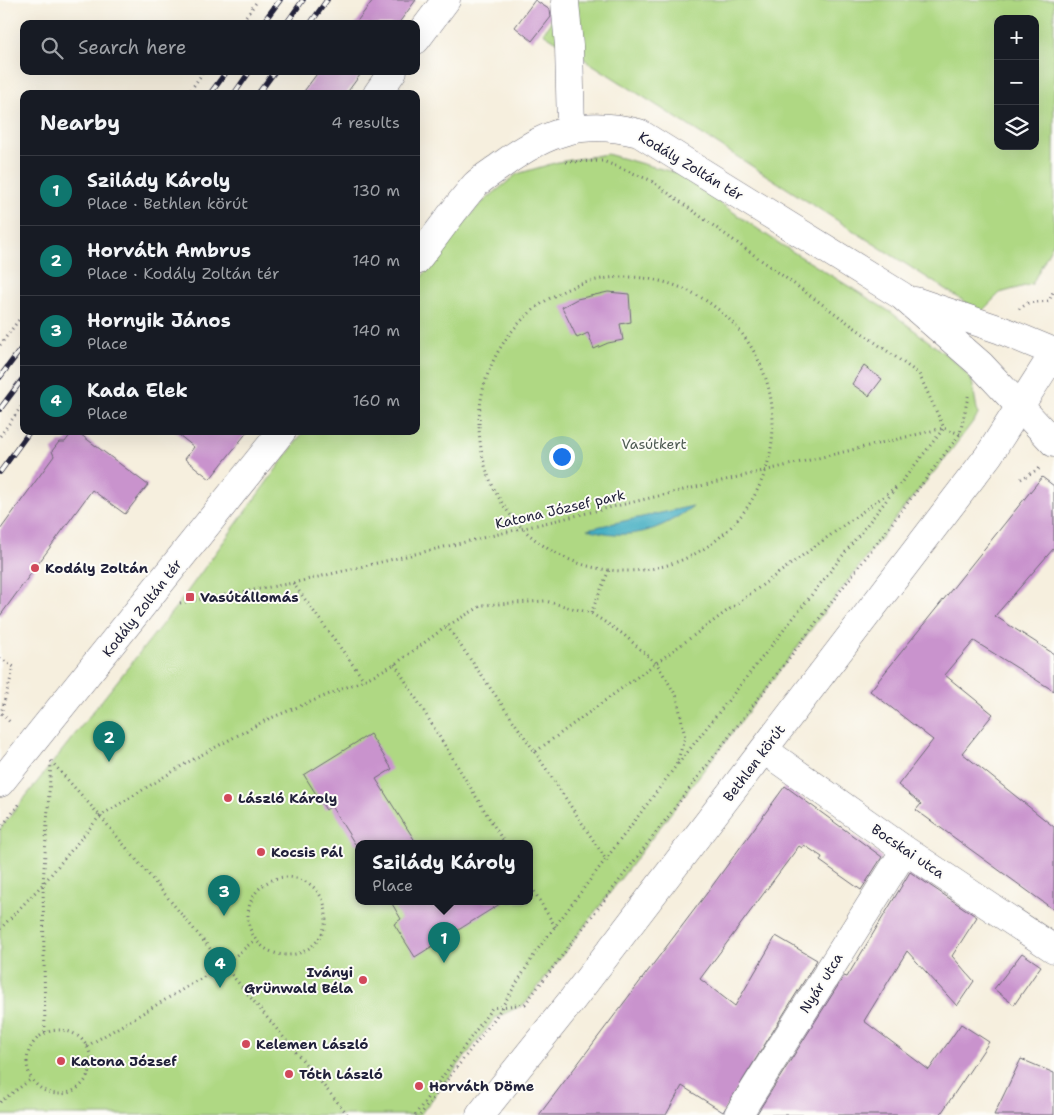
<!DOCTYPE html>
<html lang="en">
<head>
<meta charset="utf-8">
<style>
  :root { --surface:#171b24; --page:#20242c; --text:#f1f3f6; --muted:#9ea1a6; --line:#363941; --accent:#0f766e }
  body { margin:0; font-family:"Shantell Sans",sans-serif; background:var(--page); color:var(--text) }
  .controls { position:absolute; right:15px; top:15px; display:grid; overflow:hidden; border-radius:10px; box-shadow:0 5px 20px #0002 }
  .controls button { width:45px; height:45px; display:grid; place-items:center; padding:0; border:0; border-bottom:1px solid var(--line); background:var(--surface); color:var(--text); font:25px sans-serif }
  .you { position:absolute; left:561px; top:456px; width:18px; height:18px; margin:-12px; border:4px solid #fff; border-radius:50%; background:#1a73e8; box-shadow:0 0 0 8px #1a73e833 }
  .badge { display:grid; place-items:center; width:32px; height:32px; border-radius:50%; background:var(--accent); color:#fff; font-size:16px; font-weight:700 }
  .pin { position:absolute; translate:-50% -41px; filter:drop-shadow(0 1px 2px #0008) }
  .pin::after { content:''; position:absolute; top:26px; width:18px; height:15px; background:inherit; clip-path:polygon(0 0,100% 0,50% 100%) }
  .popup { position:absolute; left:355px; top:840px; width:178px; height:65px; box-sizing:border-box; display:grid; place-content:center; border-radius:10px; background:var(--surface); filter:drop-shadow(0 1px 4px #0005); font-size:16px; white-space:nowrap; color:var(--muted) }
  .popup b { font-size:19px; color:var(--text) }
  .popup::after { content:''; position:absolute; left:50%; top:100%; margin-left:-10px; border:10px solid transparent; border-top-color:var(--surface) }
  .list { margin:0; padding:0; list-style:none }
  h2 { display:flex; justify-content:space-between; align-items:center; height:65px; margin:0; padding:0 20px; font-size:21px }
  h2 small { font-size:16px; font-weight:400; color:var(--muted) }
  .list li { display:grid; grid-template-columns:32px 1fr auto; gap:15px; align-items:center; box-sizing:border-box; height:70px; padding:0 20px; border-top:1px solid var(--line) }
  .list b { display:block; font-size:19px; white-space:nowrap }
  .list p { margin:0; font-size:16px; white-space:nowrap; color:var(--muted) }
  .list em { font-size:16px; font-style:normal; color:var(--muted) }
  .icon { flex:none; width:28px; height:28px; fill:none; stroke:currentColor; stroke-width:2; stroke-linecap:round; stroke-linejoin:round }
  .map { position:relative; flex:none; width:1054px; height:1115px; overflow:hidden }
  .search { position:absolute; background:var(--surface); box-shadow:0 5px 20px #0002; left:20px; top:20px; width:400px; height:55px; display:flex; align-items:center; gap:12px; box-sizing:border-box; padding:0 18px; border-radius:10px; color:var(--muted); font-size:19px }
  .panel { position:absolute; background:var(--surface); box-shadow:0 5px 20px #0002; left:20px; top:90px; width:400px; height:345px; border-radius:10px }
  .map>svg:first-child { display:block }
  .green { fill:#afd883; stroke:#687d5f; fill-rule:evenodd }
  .water { fill:#44afc3; stroke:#33687f }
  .building { fill:#c993cd }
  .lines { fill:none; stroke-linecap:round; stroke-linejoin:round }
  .minor-casing { stroke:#6c6a74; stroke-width:29 }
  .path { stroke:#6c6a74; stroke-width:3; stroke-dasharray:1 4; stroke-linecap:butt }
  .minor { stroke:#fff; stroke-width:28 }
  .rail-casing { stroke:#22223b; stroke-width:5.5 }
  .rail { stroke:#fdfcf7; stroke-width:4; stroke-dasharray:11; stroke-linecap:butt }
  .poi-dot { fill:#d1495b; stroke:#fdfcf7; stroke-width:2 }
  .labels { text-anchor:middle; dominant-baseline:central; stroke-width:4; stroke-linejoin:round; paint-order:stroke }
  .street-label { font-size:14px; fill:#22223b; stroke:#fdfcf7 }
  .park-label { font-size:14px; fill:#4c5951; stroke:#fdfcf7 }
  .poi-label { font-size:14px; font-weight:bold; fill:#22223b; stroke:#fdfcf7; text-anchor:start }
</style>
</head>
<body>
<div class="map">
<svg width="1054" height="1115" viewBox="0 0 1054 1115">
  <rect width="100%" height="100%" fill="#fdfcf7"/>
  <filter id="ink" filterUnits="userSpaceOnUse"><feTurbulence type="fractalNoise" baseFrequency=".02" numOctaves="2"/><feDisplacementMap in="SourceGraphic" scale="10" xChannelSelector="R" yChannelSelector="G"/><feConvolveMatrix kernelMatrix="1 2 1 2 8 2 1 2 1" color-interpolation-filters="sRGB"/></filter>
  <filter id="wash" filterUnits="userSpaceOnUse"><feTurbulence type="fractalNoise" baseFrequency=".0096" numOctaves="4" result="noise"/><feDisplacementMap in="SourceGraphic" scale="20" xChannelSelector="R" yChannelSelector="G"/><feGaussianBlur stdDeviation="1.12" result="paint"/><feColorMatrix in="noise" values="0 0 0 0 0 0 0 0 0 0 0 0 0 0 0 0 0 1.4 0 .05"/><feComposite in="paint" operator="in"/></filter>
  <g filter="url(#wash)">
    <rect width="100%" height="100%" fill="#f6efde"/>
    <path class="green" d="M566,0H1054V242L1032,284L1000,293L981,312L543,33ZM998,19H1035V146H998Z
      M607,154L676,173L777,242L892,313L958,364L972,381L978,415L940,465L906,505L525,1004L495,1018L420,1115H0V829L179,603L304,431H416V284L478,206L517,174L558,162ZM359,844H529V902H359Z"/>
    <path class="water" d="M693,506C659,532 629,541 587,529Z"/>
    <g id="blocks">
      <path class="building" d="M373,0H416L398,24H355Z
        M535,0L550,10L551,17L532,41L515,27Z
        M319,71H363L346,94H302Z
        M608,292L629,294L631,322L620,324L623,340L608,343L594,349L588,333L577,338L562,307L577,299Z
        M864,366L882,379L869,396L852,384Z
        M73,431H76L148,485L125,514L92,490L0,616V530L54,456L52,451L59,442H65Z
        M174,431H248L210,479L185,459L194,447Z
        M1042,477L1054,486V548L995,616L1054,654V691L974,641L945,675L993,714L962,753L1054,827V910L916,810L921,804L898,785L933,740L870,691Z
        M370,734L392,769L376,779L417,844H355L331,806L326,810L304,775Z
        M785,786L882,857L861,890L820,861L822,857L804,845L802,848L799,846L700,979L735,1006L776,936L817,960L723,1112L682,1086L666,1115H539L707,893Z
        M910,872L977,917L952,956L974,981L957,1006L907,951L864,1021L929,1070L961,1024L989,1042L940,1115H756L844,976L847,977Z
        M391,902H503L415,957L394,924L401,919Z
        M1022,953L1041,966L1014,1005L994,989Z
        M1021,1059L1054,1073V1115H994Z"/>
    </g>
  </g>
  <g filter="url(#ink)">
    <use href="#blocks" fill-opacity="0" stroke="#6c6a74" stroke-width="1"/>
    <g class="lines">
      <g class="minor-casing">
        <path id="minor" d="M565,2L569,46L571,129
          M416,40L446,0
          M377,94L393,71
          M416,261C436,236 454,209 475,185C483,177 494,171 503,164C548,131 583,119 639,133L902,296L981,365L1054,443
          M915,301L1001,330L1054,352
          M764,750L905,850L1054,949
          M0,783L282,431
          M480,1115L572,1000L989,455L1054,353
          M738,1115L905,850"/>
      </g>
      <path class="path" d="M240,24L258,0
        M188,94L204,71
        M566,162L603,161L650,180L919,374L944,428
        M479 424a147 147 0 1 1 294 0a147 147 0 1 1-294 0Z
        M1019,309L1028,303L1049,301L1054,290
        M0,345L24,313
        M0,436L24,403
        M1021,479L1042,467
        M293,583L364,680
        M180,603L293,583L944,428L960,434
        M591,613L609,570
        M447,626L535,752L900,484L944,428
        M0,658L14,667L1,713L12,724
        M395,664L505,844
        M535,752L607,861
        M51,761L100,816L348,1115
        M678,764L896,488
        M0,829L20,803
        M248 916a39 39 0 1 1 78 0a39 39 0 1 1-78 0Z
        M529,883L556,928
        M0,929L43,884L100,816L190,761L266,720L364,680L395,664L447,626L483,605L545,601L591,613L623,634L657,664L677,697L685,737L676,766L538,949L495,1018L420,1115
        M27 1062a32 32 0 1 1 64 0a32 32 0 1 1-64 0Z
        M45,1032L43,884L51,763
        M87,1046L224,965L255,940
        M0,1102L30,1080
        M415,1115L492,1008L525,1004L551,970L960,434L969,392"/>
      <use href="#minor" class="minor"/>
      <g class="rail-casing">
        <path id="rail" d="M262,24L280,0
          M286,24L303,0
          M310,24L327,0
          M210,94L227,71
          M234,94L250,71
          M258,94L275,71
          M0,377L24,345
          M0,409L24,377
          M0,472L30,431"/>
      </g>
      <use href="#rail" class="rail"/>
    </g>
  </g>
  <g class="poi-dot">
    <circle cx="35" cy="568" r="5"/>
    <rect x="185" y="592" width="10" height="10" rx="2.5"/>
    <circle cx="228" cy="798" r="5"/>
    <circle cx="261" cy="852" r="5"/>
    <circle cx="363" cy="980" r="5"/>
    <circle cx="246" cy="1044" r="5"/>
    <circle cx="61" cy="1061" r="5"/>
    <circle cx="289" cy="1074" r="5"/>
    <circle cx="419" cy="1086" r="5"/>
  </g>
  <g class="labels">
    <g class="street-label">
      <text transform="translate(691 166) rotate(31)">Kodály Zoltán tér</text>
      <text transform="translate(560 509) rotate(-13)">Katona József park</text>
      <text transform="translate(142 608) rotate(-52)">Kodály Zoltán tér</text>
      <text transform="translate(754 763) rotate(-53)">Bethlen körút</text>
      <text transform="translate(908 851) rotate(34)">Bocskai utca</text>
      <text transform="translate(821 983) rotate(-58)">Nyár utca</text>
    </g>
    <g class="park-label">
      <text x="654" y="444">Vasútkert</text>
    </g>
    <g class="poi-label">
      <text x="45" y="568">Kodály Zoltán</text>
      <text x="200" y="597">Vasútállomás</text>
      <text x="238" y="798">László Károly</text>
      <text x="271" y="852">Kocsis Pál</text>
      <text x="353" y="972" text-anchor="end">Iványi<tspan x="353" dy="16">Grünwald Béla</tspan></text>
      <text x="256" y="1044">Kelemen László</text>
      <text x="71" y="1061">Katona József</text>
      <text x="299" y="1074">Tóth László</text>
      <text x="429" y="1086">Horváth Döme</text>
    </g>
  </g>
</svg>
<div class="controls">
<button>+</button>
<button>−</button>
<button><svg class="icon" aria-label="layers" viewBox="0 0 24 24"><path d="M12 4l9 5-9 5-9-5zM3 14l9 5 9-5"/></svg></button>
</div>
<div class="you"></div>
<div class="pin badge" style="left:444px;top:963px">1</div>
<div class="popup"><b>Szilády Károly</b>Place</div>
<div class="pin badge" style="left:109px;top:762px">2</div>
<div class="pin badge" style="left:224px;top:916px">3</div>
<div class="pin badge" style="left:220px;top:988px">4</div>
<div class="search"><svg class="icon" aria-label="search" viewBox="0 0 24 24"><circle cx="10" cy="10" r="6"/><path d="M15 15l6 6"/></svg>Search here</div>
<section class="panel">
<h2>Nearby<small>4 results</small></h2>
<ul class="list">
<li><span class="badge">1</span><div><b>Szilády Károly</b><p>Place · Bethlen körút</p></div><em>130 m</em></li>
<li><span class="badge">2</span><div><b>Horváth Ambrus</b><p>Place · Kodály Zoltán tér</p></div><em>140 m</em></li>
<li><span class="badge">3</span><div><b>Hornyik János</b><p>Place</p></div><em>140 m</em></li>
<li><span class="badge">4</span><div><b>Kada Elek</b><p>Place</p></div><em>160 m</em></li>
</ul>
</section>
</div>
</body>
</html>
